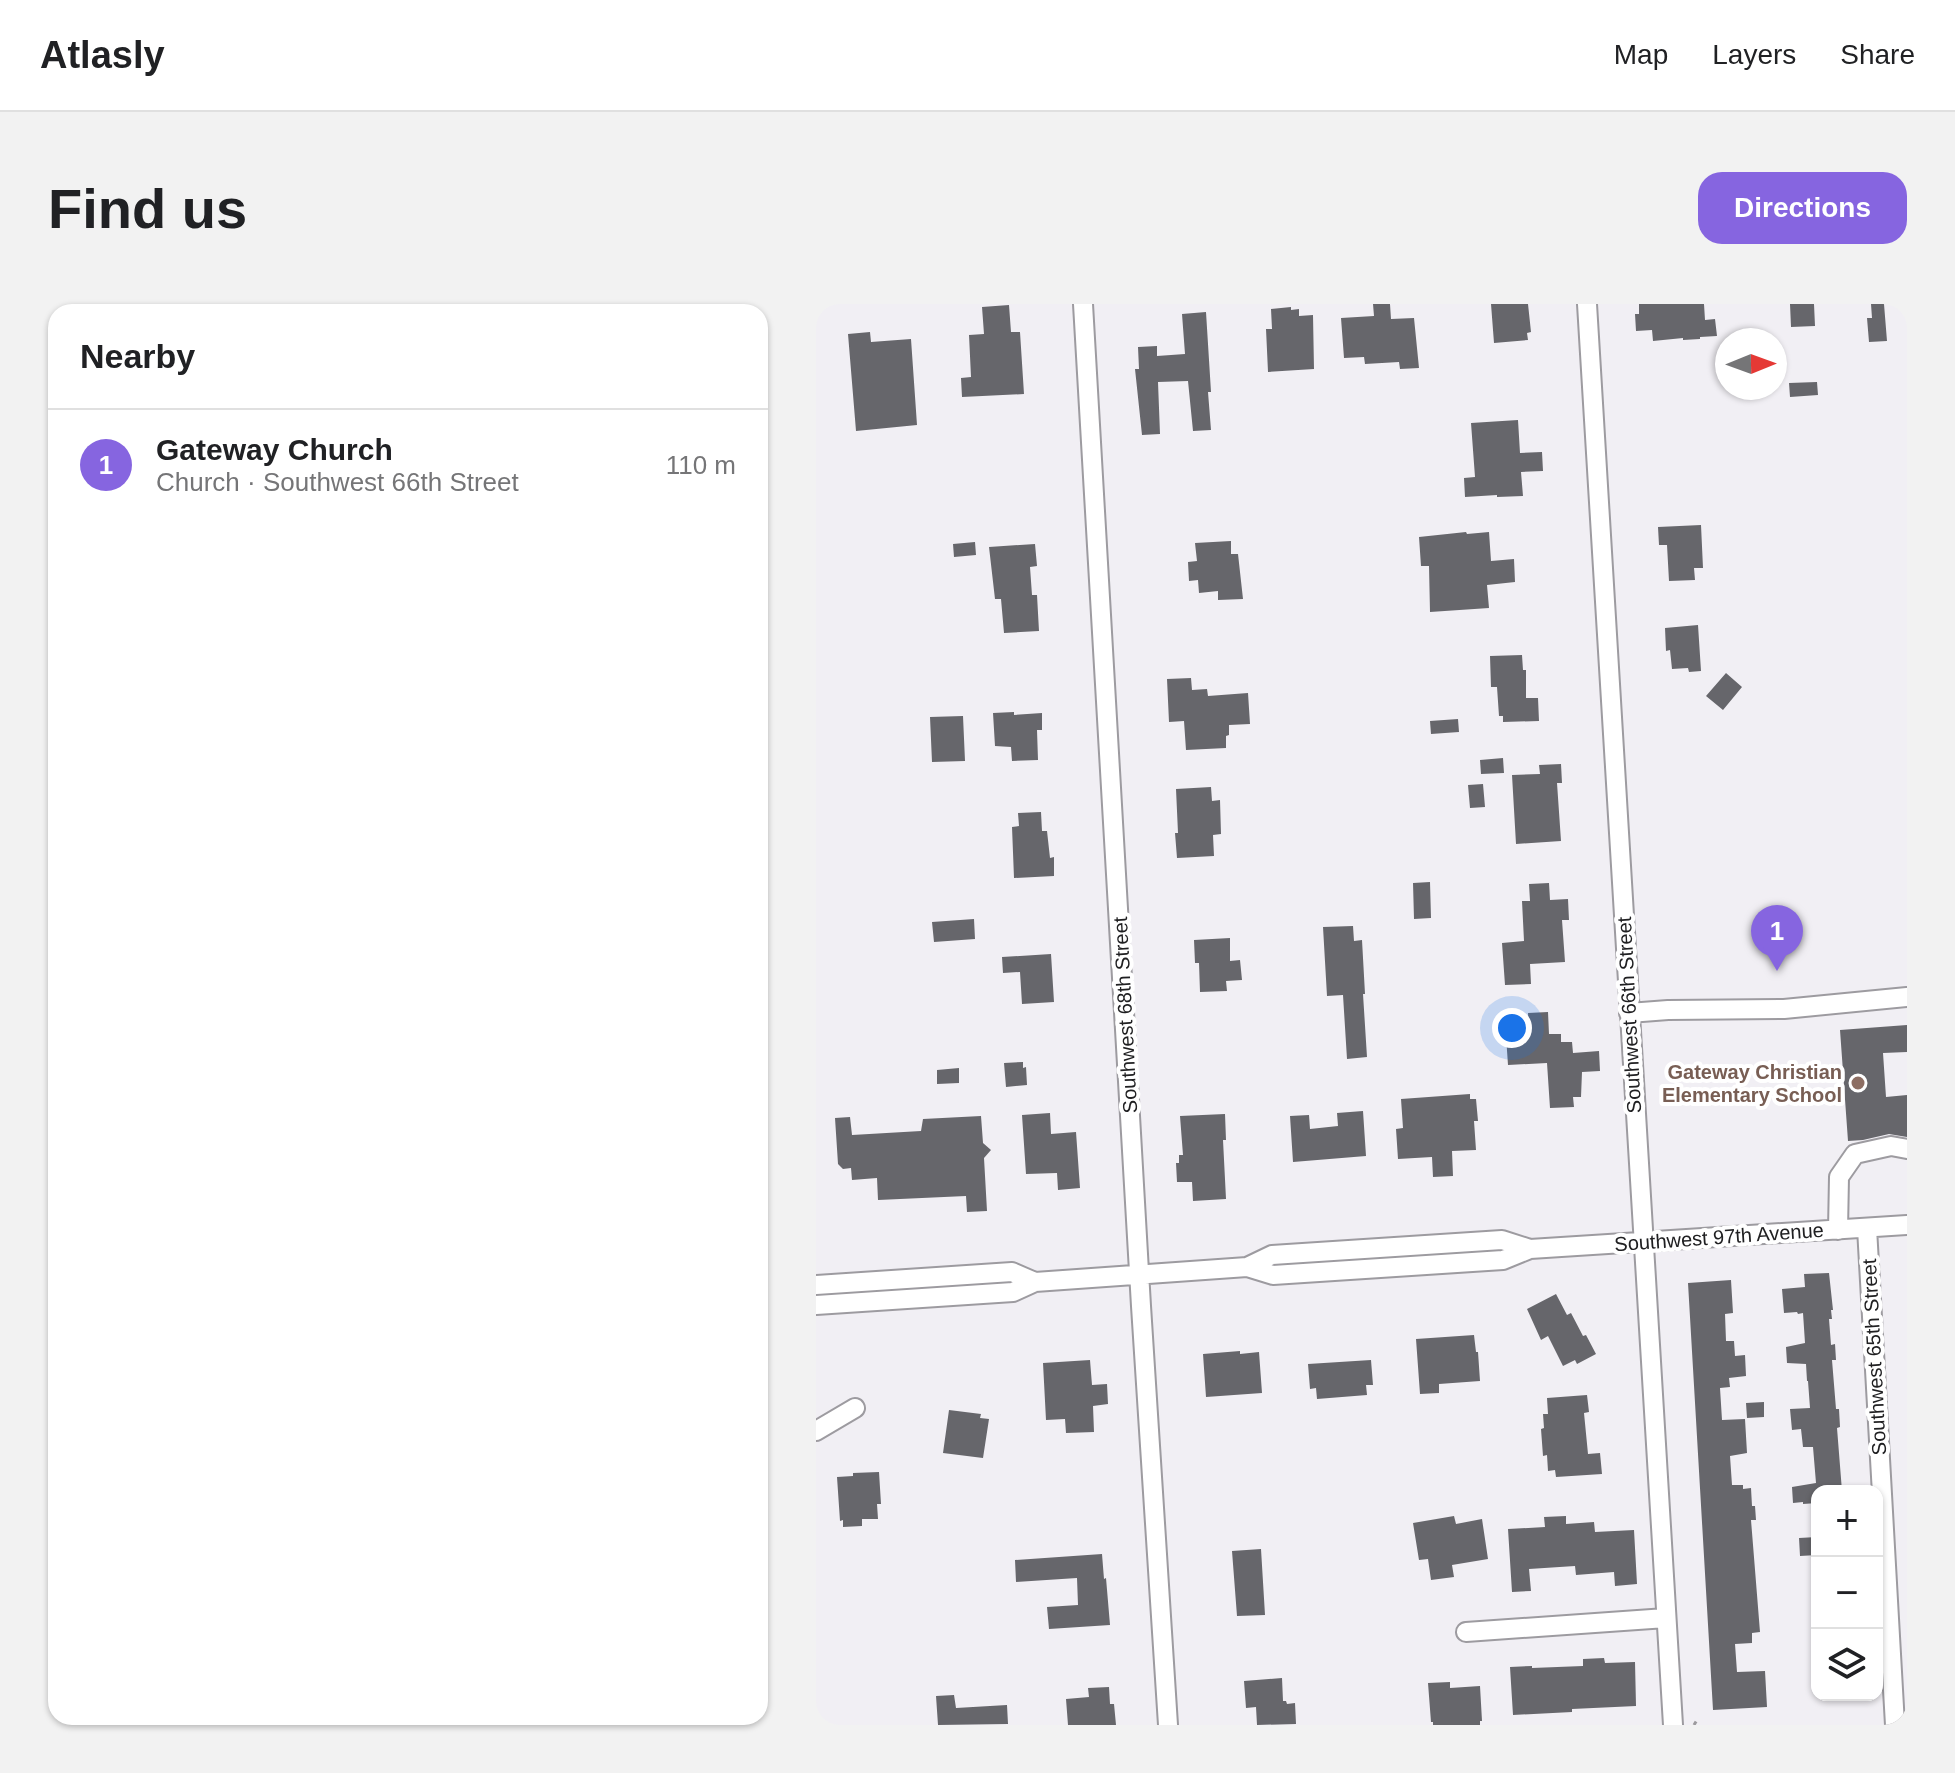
<!DOCTYPE html>
<html lang="en">
<head>
<meta charset="utf-8">
<style>
  :root { --surface:#fff; --page:#f2f2f2; --text:#202124; --muted:#757577; --line:#e0e0e0; --accent:#8665e0 }
  body { margin:0; font-family:Helvetica,sans-serif; background:var(--page); color:var(--text) }
  .controls { position:absolute; right:24px; bottom:24px; display:grid; overflow:hidden; border-radius:16px; box-shadow:0 2px 6px #0004 }
  .controls button { width:72px; height:72px; display:grid; place-items:center; padding:0; border:0; border-bottom:2px solid var(--line); background:var(--surface); color:var(--text); font:40px sans-serif }
  .compass { position:absolute; left:899px; top:24px; width:72px; height:72px; border-radius:50%; background:var(--surface); box-shadow:0 2px 6px #0004; rotate:89deg }
  .you { position:absolute; left:696px; top:724px; width:28px; height:28px; margin:-20px; border:6px solid #fff; border-radius:50%; background:#1a73e8; box-shadow:0 0 0 12px #1a73e833 }
  .badge { display:grid; place-items:center; width:52px; height:52px; border-radius:50%; background:var(--accent); color:#fff; font-size:26px; font-weight:700 }
  .pin { position:absolute; translate:-50% -66px; filter:drop-shadow(0 2px 4px #0008) }
  .pin::after { content:''; position:absolute; top:42px; width:28px; height:24px; background:inherit; clip-path:polygon(0 0,100% 0,50% 100%) }
  .list { margin:0; padding:0; list-style:none }
  h2 { display:flex; justify-content:space-between; align-items:center; height:104px; margin:0; padding:0 32px; font-size:34px }
  h2 small { font-size:26px; font-weight:400; color:var(--muted) }
  .list li { display:grid; grid-template-columns:52px 1fr auto; gap:24px; align-items:center; box-sizing:border-box; height:112px; padding:0 32px; border-top:2px solid var(--line) }
  .list b { display:block; font-size:30px; white-space:nowrap }
  .list p { margin:0; font-size:26px; white-space:nowrap; color:var(--muted) }
  .list em { font-size:26px; font-style:normal; color:var(--muted) }
  .icon { flex:none; width:44px; height:44px; fill:none; stroke:currentColor; stroke-width:2; stroke-linecap:round; stroke-linejoin:round }
  .map { position:relative; flex:none; width:1091px; height:1421px; overflow:hidden; border-radius:24px }
  header { display:flex; align-items:center; gap:48px; box-sizing:border-box; height:112px; padding:0 40px; background:var(--surface); border-bottom:2px solid var(--line) }
  header strong { font-size:38px }
  nav { display:flex; gap:44px; margin-inline-start:auto; font-size:28px }
  .intro { display:flex; align-items:center; justify-content:space-between; box-sizing:border-box; height:192px; padding:0 48px }
  h1 { margin:0; font-size:56px }
  .button { padding:20px 36px; border-radius:24px; background:var(--accent); color:#fff; font-size:28px; font-weight:700 }
  main { display:flex; gap:48px; padding:0 48px }
  aside { flex:1; background:var(--surface); border-radius:24px; box-shadow:0 2px 6px #0004 }
  .map>svg:first-child { display:block }
  .building { fill:#66666b }
  .lines { fill:none; stroke-linecap:round; stroke-linejoin:round }
  .minor-casing { stroke:#9d9ba0; stroke-width:22 }
  .path { stroke:#9c9a9e; stroke-width:3; stroke-dasharray:4 4; stroke-linecap:butt }
  .minor { stroke:#fff; stroke-width:18 }
  .education-dot { fill:#8d6e63; stroke:#fff; stroke-width:3 }
  .labels { text-anchor:middle; dominant-baseline:central; stroke-width:8; stroke-linejoin:round; paint-order:stroke }
  .street-label { font-size:20px; fill:#202022; stroke:#fff }
  .education-label { font-size:20px; font-weight:bold; fill:#785e54; stroke:#fff; text-anchor:end }
</style>
</head>
<body>
<header>
<strong>Atlasly</strong>
<nav><a>Map</a><a>Layers</a><a>Share</a></nav>
</header>
<div class="intro"><h1>Find us</h1><a class="button">Directions</a></div>
<main>
<aside>
<h2>Nearby<small></small></h2>
<ul class="list">
<li><span class="badge">1</span><div><b>Gateway Church</b><p>Church · Southwest 66th Street</p></div><em>110 m</em></li>
</ul>
</aside>
<div class="map">
<svg width="1091" height="1421" viewBox="0 0 1091 1421">
  <rect width="100%" height="100%" fill="#f1eff4"/>
  <path class="building" d="M557,0H574L575,15L598,14L603,64L584,65L583,58L549,60L548,53L528,54L525,14L558,12Z
    M675,0H712L715,28L711,29L712,36L678,39Z
    M823,0H888L889,16L899,15L901,32L884,33V35L867,36V34L837,37L836,26L820,27L819,10H823Z
    M974,0H998L999,22L975,23Z
    M1055,0H1068L1071,37L1053,38L1051,14H1056Z
    M193,1L195,28H204L208,90L146,93L145,74L155,73L153,31L168,30L166,3Z
    M475,3V6L483,5V12L497,11L498,65L452,68L450,25H456L455,5Z
    M390,8L395,88H392L395,126L377,127L372,77L342,78L344,130L326,131L319,65H323L322,43L341,42V52L369,50L366,10Z
    M54,28L55,38L95,35L101,121L40,127L32,30Z
    M1001,78L1002,91L974,93L973,79Z
    M702,116L704,149L726,148L727,167L705,168L707,192L681,193V191L649,193L648,174L659,173L655,119Z
    M885,221L887,264H878L879,276L853,277L851,241H843L842,223Z
    M650,228L651,230L673,228L675,257L698,255L699,278L671,281L673,304L614,308L613,262H605L603,233Z
    M415,237V250H422L427,295L402,296V287L383,289L382,276L373,277L372,258L381,257L379,239Z
    M159,238L160,251L138,253L137,240Z
    M219,240L221,262L214,263L216,291H221L223,327L188,329L185,295H179L173,243Z
    M882,321L885,367L873,368L872,364L856,365L854,346L850,347L849,324Z
    M706,351L707,366H710V394H722L723,417L687,418V412H683L681,383H675L674,352Z
    M910,369L926,383L907,406L890,392Z
    M375,374L376,386L391,385L392,392L432,389L434,420L413,421V431L410,432V444L370,446L368,417L353,418L351,375Z
    M198,408V411L226,409V426H221L222,456L196,457L195,443L179,442L177,409Z
    M147,412L149,457L116,458L114,413Z
    M642,415L643,428L615,430L614,417Z
    M687,454L688,469L665,470L664,456Z
    M745,460L746,479H741L745,537L700,540L696,471L724,470L723,461Z
    M667,480L669,503L654,504L652,481Z
    M395,483L396,497L404,496L405,530L397,531L398,552L361,554L359,529H362L360,485Z
    M225,508L226,527H231L234,554L238,553V572L198,574L196,523L203,522L202,509Z
    M614,578L615,614L598,615L597,579Z
    M733,579L734,596L752,595L753,616H746L749,658L714,660L715,680L689,681L686,639L708,637L706,597H714L713,580Z
    M158,615L159,635L118,638L116,618Z
    M537,622L538,637L546,636L549,690H547L551,753L531,755L527,691L511,692L507,623Z
    M414,634V657L424,656L426,676L410,677L411,687L384,688L383,659H379L378,636Z
    M235,650L238,698L206,700L204,668L187,669L186,653Z
    M732,708L733,730H745V738H756L757,749L783,747L784,767L766,768L765,793H757L758,803L734,804L731,759L692,761L690,732L713,731L712,709Z
    M1091,721V748L1067,749L1070,793L1091,791V833L1073,830L1047,836L1032,837L1024,726Z
    M207,758V764L210,763L211,781L190,783L188,759Z
    M143,764V779L121,780V766Z
    M654,790V795H660L662,817H658L660,846L636,847L637,872L617,873L616,853L582,855L580,825L587,824L585,795Z
    M547,807L550,852L477,858L474,812L493,811L494,825L522,822L521,809Z
    M234,809L235,830L260,828L264,884L242,886L241,869L210,870L206,811Z
    M409,810L410,836H407L410,895L377,897L376,878H361L360,859H363V851H367L364,812Z
    M165,812L167,839L175,846L168,854L171,907L151,908L150,892L62,896L61,874L36,876L35,864L27,865L22,860L19,814L34,813L36,831L105,827L107,815Z
    M1013,969L1017,1006H1015L1016,1015H1013L1015,1041L1019,1040L1020,1056H1016L1020,1105H1023L1024,1123L1021,1124L1026,1187H1001V1199L987,1200V1198L977,1199L976,1183L1000,1179L997,1143H987L985,1125L976,1126L974,1105L994,1104L992,1077H991L990,1060L971,1059L970,1043L989,1039L987,1009L982,1010L981,1008L968,1009L966,985L989,983L988,970Z
    M915,976L917,1009L909,1010L910,1037H918L919,1052L929,1051L930,1072L913,1074L914,1083L904,1084L906,1116L929,1115L931,1149L914,1152L916,1181H927V1185L935,1184L936,1202H939L940,1216H935L944,1328L936,1329V1339L919,1340L921,1368L949,1367L951,1403L897,1406L872,979Z
    M740,990L751,1011L755,1009L767,1032L770,1031L780,1050L761,1060L759,1056L747,1062L732,1032L725,1036L711,1005Z
    M658,1031L660,1048H662L664,1077L623,1080V1089L604,1090L600,1035Z
    M424,1047V1050L443,1048L446,1089L390,1093L387,1050Z
    M274,1056L276,1081L291,1080L292,1100L277,1102L278,1128L250,1129L249,1115L230,1116L227,1059Z
    M555,1056L557,1081H550L551,1091L501,1095L500,1084L494,1085L492,1060Z
    M771,1091L773,1108L768,1109L772,1150L784,1149L786,1170L740,1173L739,1166L732,1167L731,1151L727,1152L725,1125L728,1124L727,1110H732L731,1094Z
    M948,1098V1113L931,1114L930,1099Z
    M133,1106L165,1110L164,1114L173,1115L167,1154L127,1149Z
    M63,1168L65,1200H61L62,1215H46V1222L27,1223V1216L24,1217L21,1173L37,1172V1169Z
    M638,1212L640,1220L666,1215L672,1255L636,1261L638,1273L615,1276L612,1255L603,1256L597,1219Z
    M750,1212V1220L778,1218L779,1228L818,1226L821,1280L799,1282L798,1268L760,1271L759,1262L713,1265L715,1287L696,1288L692,1225L729,1223L728,1213Z
    M1001,1233V1251L984,1252L983,1234Z
    M445,1245L449,1311L421,1312L416,1247Z
    M286,1250L288,1275L290,1274L294,1321L233,1325L231,1303L262,1301L261,1274L200,1278L199,1256Z
    M788,1354L789,1359L819,1358L820,1402L756,1405V1408L697,1411L694,1363L716,1362V1364L767,1362V1355Z
    M466,1374L467,1397H470L471,1400L479,1399L480,1420L441,1421L440,1403L430,1404L428,1377Z
    M634,1378V1384L664,1382L666,1417H664V1421H617V1418H615L612,1379Z
    M293,1383L294,1400H298L300,1421H252L250,1395L273,1393L272,1384Z
    M138,1391L140,1404L191,1401L192,1420L122,1421L120,1392Z"/>
  <g class="lines">
    <g class="minor-casing">
      <path id="minor" d="M267,0L325,1002L352,1421
        M771,0L857,1421
        M813,709L852,706L968,705L1091,693
        M1051,924L1079,1421
        M1022,926L1023,873L1039,850L1075,842L1091,845
        M431,963L457,971L687,956L714,945L1091,921
        M0,981L196,968L219,978
        M0,1001L197,988L219,978L431,963L456,951L686,936L714,945
        M0,1127L39,1104
        M650,1328L850,1314"/>
    </g>
    <path class="path" d="M878,1421L881,1416"/>
    <use href="#minor" class="minor"/>
  </g>
  <circle class="education-dot" cx="1042" cy="779" r="8"/>
  <g class="labels">
    <g class="street-label">
      <text transform="translate(309 711) rotate(-93)">Southwest 68th Street</text>
      <text transform="translate(813 711) rotate(-93)">Southwest 66th Street</text>
      <text transform="translate(903 933) rotate(-4)">Southwest 97th Avenue</text>
      <text transform="translate(1058 1053) rotate(-93)">Southwest 65th Street</text>
    </g>
    <g class="education-label">
      <text x="1026" y="768">Gateway Christian<tspan x="1026" dy="23">Elementary School</tspan></text>
    </g>
  </g>
</svg>
<div class="controls">
<button>+</button>
<button>−</button>
<button><svg class="icon" aria-label="layers" viewBox="0 0 24 24"><path d="M12 4l9 5-9 5-9-5zM3 14l9 5 9-5"/></svg></button>
</div>
<svg class="compass" viewBox="-18 -18 36 36"><path d="M0-13l5 13h-10z" fill="#e53935"/><path d="M0 13l5-13h-10z" fill="#757577"/></svg>
<div class="you"></div>
<div class="pin badge" style="left:961px;top:667px">1</div>
</div>
</main>
</body>
</html>
